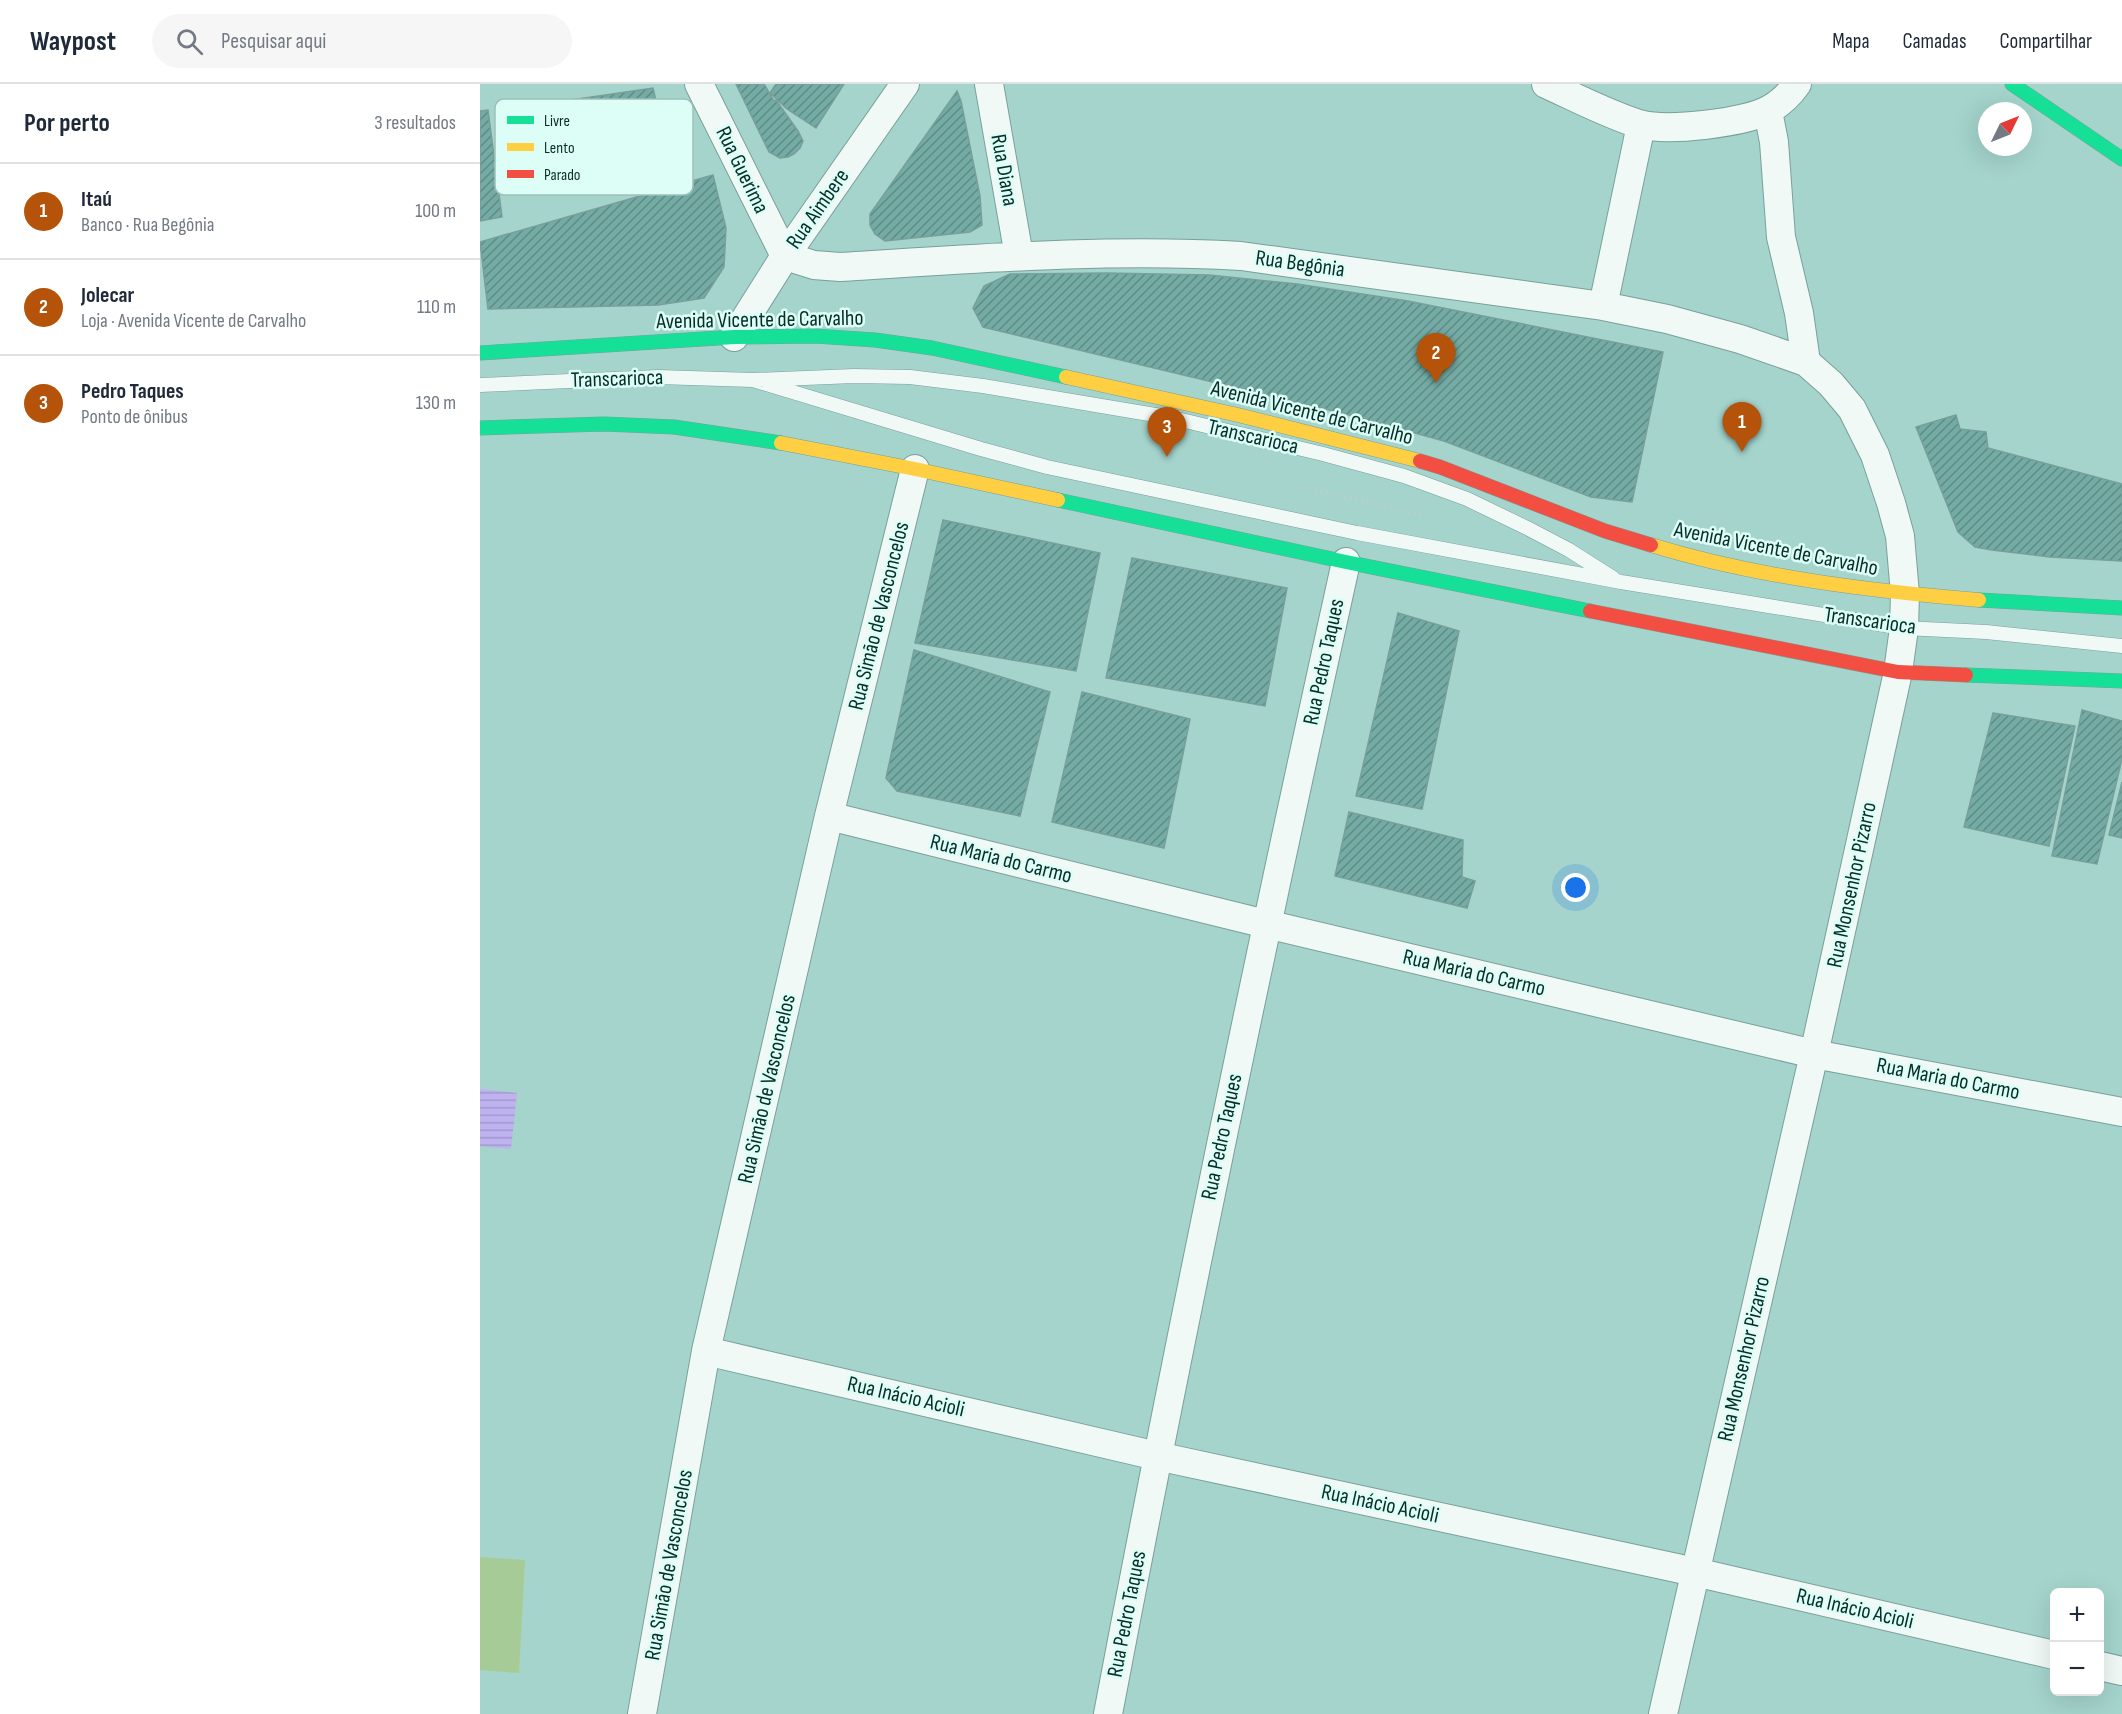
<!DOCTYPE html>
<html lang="pt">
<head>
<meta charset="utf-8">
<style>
  :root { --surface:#fff; --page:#f6f6f7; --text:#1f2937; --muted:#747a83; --line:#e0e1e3; --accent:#b45309 }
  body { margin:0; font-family:"Sofia Sans Condensed",sans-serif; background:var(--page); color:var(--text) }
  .controls { position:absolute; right:18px; bottom:18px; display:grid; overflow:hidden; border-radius:9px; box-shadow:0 6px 24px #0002 }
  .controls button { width:54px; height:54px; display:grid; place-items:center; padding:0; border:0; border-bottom:2px solid var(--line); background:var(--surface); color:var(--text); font:30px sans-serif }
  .compass { position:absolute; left:1498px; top:18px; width:54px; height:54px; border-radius:50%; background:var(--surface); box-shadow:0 6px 24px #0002; rotate:47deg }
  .you { position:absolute; left:1096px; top:804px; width:21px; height:21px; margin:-15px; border:4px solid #fff; border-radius:50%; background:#1a73e8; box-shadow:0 0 0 9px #1a73e833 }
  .badge { display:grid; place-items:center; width:39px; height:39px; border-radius:50%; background:var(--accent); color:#fff; font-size:20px; font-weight:700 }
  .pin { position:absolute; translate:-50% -50px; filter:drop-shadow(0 2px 3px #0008) }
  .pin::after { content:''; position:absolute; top:32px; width:21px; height:18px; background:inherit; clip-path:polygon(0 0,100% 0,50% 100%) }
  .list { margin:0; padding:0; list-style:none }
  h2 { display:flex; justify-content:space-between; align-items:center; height:78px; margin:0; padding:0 24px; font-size:26px }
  h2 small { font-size:20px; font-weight:400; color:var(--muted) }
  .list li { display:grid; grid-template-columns:39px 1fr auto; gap:18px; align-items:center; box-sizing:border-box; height:96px; padding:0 24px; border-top:2px solid var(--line) }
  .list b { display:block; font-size:22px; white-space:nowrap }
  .list p { margin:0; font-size:20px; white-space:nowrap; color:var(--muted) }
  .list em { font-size:20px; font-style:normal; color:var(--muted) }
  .icon { flex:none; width:33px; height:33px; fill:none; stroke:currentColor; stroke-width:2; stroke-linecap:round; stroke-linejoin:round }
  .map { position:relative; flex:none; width:1642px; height:1630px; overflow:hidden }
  header { display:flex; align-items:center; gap:36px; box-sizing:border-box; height:84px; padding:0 30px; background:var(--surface); border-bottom:2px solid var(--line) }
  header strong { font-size:28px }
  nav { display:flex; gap:33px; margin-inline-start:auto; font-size:21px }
  .search { width:420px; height:54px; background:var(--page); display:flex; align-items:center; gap:15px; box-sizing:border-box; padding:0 21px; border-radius:33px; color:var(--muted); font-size:22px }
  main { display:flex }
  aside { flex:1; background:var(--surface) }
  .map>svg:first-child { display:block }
  .grass { fill:#a7cb97 }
  .water { fill:url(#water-rules) }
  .building { fill:url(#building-hatch); stroke:#789f99; stroke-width:1.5 }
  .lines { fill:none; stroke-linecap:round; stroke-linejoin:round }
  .lane-casing { stroke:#79a09a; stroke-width:15 }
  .street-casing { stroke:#79a09a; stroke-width:30 }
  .fast-casing { stroke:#79a09a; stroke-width:15 }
  .slow-casing { stroke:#79a09a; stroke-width:15 }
  .jam-casing { stroke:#79a09a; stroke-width:15 }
  .path { stroke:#becdcb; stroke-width:4; stroke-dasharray:1.5 4.5; stroke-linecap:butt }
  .lane { stroke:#f1f9f7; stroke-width:14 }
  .street { stroke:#f1f9f7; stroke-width:28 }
  .fast { stroke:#16e098; stroke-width:14 }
  .slow { stroke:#ffcf43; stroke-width:14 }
  .jam { stroke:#f24e42; stroke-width:14 }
  .labels { text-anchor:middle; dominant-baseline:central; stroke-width:5; stroke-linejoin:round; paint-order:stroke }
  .street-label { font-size:22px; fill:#072e29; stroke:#ddfef7 }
  .key { fill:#ddfef7; stroke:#9dc0b9; stroke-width:1.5 }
  .key-label { font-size:16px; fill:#072e29 }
</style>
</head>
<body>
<header>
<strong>Waypost</strong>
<div class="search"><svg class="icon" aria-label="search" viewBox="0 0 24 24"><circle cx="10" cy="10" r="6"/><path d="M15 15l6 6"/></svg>Pesquisar aqui</div>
<nav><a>Mapa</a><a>Camadas</a><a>Compartilhar</a></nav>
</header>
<main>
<aside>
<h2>Por perto<small>3 resultados</small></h2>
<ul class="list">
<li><span class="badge">1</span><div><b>Itaú</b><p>Banco · Rua Begônia</p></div><em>100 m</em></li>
<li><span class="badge">2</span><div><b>Jolecar</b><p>Loja · Avenida Vicente de Carvalho</p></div><em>110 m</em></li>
<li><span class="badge">3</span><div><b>Pedro Taques</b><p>Ponto de ônibus</p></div><em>130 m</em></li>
</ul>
</aside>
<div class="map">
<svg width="1642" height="1630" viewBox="0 0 1642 1630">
  <defs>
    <pattern id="water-rules" width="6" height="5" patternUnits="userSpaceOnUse" patternTransform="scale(1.5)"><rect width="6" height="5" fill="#beb2ef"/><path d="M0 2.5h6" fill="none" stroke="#a299cd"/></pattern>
    <pattern id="building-hatch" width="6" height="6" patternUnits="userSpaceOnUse" patternTransform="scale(1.5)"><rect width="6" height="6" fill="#74aba4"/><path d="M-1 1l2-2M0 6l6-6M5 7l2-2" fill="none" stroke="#5d8c86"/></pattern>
  </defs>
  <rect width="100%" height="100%" fill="#a4d4cc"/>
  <path class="grass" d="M0,1473L45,1476L39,1589L0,1586Z"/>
  <path class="water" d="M0,1005L37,1009L31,1065L0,1062Z"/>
  <path class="building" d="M256,0H284L294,17L296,16L318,47L323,57L320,64L314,70L308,73L300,74L289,68Z
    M296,0H364L336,44L307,25L290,9Z
    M173,4L189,73L62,98L50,22Z
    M477,7L481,17L500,112L502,141L490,148L405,157L395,150L390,141V130Z
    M8,26L22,133L0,137V27Z
    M233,91L246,144L244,183L224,214L178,221L8,225L0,158Z
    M626,189L729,191L817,200L928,217L1183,268L1152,418L1111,413L964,357L862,329L503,243L493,224L504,202L530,190Z
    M1476,331L1480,345L1506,348L1508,364L1642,400V477L1570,473L1512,466L1495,463L1478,448L1436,343Z
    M463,436L620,469L596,587L435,559Z
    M652,474L807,504L785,622L626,594Z
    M918,529L979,547L942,725L876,712Z
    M434,566L570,608L540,732L417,707L406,694Z
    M602,608L710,635L684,764L572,738Z
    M1602,626L1642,637V675L1617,780L1572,772Z
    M1513,629L1595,642L1569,762L1484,743Z
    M1642,698V754L1629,751Z
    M869,728L983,756L982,793L995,797L987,824L855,792Z"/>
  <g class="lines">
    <g class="lane-casing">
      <path id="lane" d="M273,296L501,365L567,383L877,449L1141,498L1424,544L1506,548L1642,562
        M0,301L178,293L273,296L374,292L430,293L503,302L693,334L843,370L924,392L987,415L1047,444L1089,466L1133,494"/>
    </g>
    <g class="street-casing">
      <path id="street" d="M219,0L305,172
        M509,0L539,172
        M1066,0C1097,14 1127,30 1159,40C1187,48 1266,39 1290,25C1301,19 1310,10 1317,0
        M305,172L334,181L360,183C493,175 628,164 761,172L1123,222L1187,235L1260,255L1326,278
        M1123,222L1161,41
        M254,253L305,172L425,0
        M349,732L786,840L1334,970L1642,1028
        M226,1267L677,1372L1215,1488L1574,1571
        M1620,1582L1642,1587
        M162,1630L226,1267L349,732L435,385
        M628,1630C701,1245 781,861 866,478
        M1183,1630L1334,970L1418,588L1424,544L1425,510L1420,452L1411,419L1395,371L1372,325L1351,300L1326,278L1319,229L1301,153L1294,58L1288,27"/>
    </g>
    <g class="fast-casing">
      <path id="fast" d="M1532,0L1642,75
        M0,269L254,253L335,252L395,256L452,264L586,293
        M0,344L124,340L194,343L301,359
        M578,416L866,478L1110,527
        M1499,516L1642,524
        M1486,591L1642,597"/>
    </g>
    <g class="slow-casing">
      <path id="slow" d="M586,293L758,331L940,377
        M301,359L435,385L578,416
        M1171,461C1275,493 1391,507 1499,516"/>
    </g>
    <g class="jam-casing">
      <path id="jam" d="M940,377L960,383L1125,447L1171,461
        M1110,527L1418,588L1486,591"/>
    </g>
    <path class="path" d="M823,403L946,432"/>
    <use href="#lane" class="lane"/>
    <use href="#street" class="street"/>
    <use href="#fast" class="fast"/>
    <use href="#slow" class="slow"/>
    <use href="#jam" class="jam"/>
  </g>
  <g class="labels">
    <g class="street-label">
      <text transform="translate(262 86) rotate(64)">Rua Guerima</text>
      <text transform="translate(524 86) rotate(80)">Rua Diana</text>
      <text transform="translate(338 125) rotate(-55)">Rua Aimbere</text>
      <text transform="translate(820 180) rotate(8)">Rua Begônia</text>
      <text transform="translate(280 236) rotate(-1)">Avenida Vicente de Carvalho</text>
      <text transform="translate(137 295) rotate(-2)">Transcarioca</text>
      <text transform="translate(832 329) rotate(14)">Avenida Vicente de Carvalho</text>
      <text transform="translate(773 353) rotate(13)">Transcarioca</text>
      <text transform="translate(1296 465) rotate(11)">Avenida Vicente de Carvalho</text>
      <text transform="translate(399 532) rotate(-76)">Rua Simão de Vasconcelos</text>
      <text transform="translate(1390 537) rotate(8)">Transcarioca</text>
      <text transform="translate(844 578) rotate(-78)">Rua Pedro Taques</text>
      <text transform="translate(521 775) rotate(14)">Rua Maria do Carmo</text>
      <text transform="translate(1372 801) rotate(-78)">Rua Monsenhor Pizarro</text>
      <text transform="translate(994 889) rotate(13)">Rua Maria do Carmo</text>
      <text transform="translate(1468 995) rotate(11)">Rua Maria do Carmo</text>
      <text transform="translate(287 1005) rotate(-77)">Rua Simão de Vasconcelos</text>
      <text transform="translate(742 1053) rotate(-78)">Rua Pedro Taques</text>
      <text transform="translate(1264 1275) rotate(-77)">Rua Monsenhor Pizarro</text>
      <text transform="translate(426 1313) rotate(13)">Rua Inácio Acioli</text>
      <text transform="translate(900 1420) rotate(12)">Rua Inácio Acioli</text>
      <text transform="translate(189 1481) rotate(-80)">Rua Simão de Vasconcelos</text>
      <text transform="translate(1375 1525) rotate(13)">Rua Inácio Acioli</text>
      <text transform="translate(647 1530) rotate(-79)">Rua Pedro Taques</text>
    </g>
  </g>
  <rect x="15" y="15" width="198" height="96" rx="9" class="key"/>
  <rect x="27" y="32" width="27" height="8" fill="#16e098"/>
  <rect x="27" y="59" width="27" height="8" fill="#ffcf43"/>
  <rect x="27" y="86" width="27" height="8" fill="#f24e42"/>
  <g class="key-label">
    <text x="64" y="42">Livre</text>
    <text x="64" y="69">Lento</text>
    <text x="64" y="96">Parado</text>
  </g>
</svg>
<div class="controls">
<button>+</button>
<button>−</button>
</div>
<svg class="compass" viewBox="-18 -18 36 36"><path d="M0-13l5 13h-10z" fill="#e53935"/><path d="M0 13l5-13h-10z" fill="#747a83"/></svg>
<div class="you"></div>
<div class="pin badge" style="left:1262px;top:368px">1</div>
<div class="pin badge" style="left:956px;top:299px">2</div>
<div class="pin badge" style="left:687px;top:373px">3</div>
</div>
</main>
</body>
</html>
